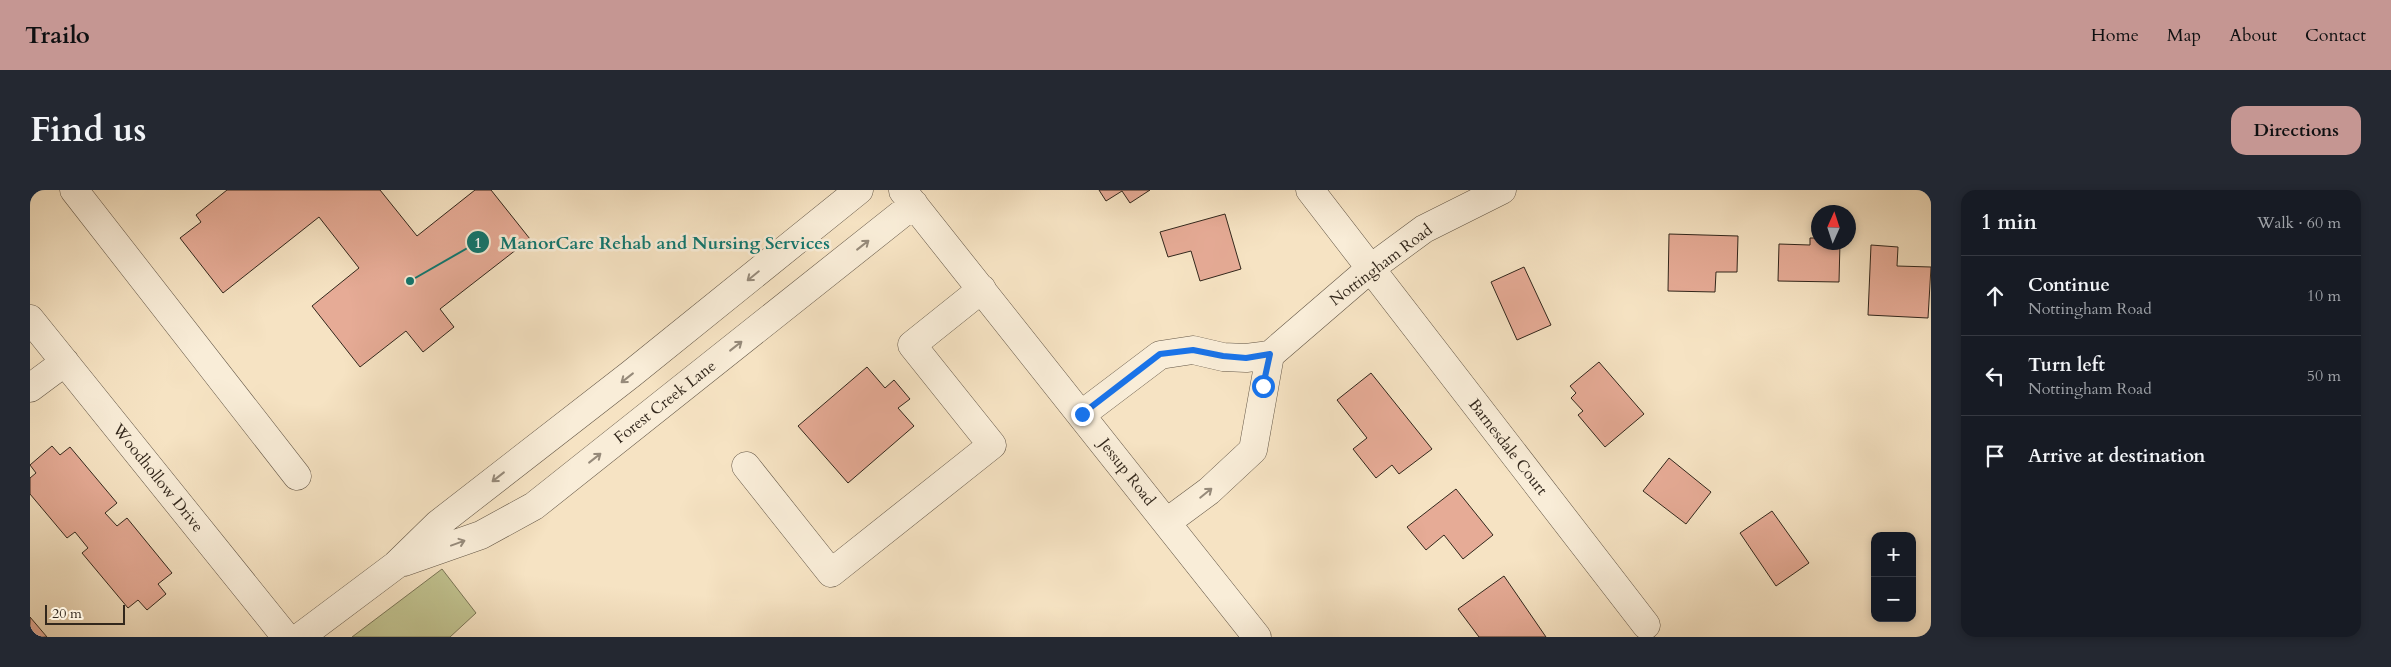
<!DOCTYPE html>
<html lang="en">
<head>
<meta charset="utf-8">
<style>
  :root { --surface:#171b24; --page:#242831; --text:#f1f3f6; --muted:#9ea1a6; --line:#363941; --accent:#c59692 }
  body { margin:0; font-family:Cardo,serif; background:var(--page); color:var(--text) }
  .controls { position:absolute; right:15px; bottom:15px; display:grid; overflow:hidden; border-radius:10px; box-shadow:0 2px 8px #0003 }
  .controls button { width:45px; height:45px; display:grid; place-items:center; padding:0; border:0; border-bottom:1px solid var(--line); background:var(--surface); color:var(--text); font:25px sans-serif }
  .compass { position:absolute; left:1781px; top:15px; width:45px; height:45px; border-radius:50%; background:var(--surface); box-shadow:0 2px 8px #0003; rotate:3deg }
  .scale { position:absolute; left:15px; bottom:12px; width:80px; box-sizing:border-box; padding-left:5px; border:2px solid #32271c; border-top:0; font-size:14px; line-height:18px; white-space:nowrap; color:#32271c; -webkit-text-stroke:4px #f9edd8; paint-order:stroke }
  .stop { position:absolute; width:15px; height:15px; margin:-11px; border:4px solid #1a73e8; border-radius:50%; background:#fff }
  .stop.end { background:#1a73e8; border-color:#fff; box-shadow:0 1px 5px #0008 }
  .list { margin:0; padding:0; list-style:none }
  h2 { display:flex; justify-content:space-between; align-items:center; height:65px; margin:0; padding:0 20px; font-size:21px }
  h2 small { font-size:16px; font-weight:400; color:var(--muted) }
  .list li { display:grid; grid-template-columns:32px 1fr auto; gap:15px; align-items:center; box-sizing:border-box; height:80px; padding:0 20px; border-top:1px solid var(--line) }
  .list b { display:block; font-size:19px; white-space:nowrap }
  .list p { margin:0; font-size:16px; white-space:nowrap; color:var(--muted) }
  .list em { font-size:16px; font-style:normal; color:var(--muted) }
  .icon { flex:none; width:28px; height:28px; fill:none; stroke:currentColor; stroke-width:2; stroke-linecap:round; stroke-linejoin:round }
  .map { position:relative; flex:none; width:1901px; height:447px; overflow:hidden; border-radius:15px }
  header { display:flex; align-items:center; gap:30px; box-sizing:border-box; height:70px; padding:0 25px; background:var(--accent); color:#111 }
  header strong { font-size:24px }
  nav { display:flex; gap:28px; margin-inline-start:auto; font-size:18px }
  .intro { display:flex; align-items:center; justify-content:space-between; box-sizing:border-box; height:120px; padding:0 30px }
  h1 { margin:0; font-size:35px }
  .button { padding:12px 22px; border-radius:15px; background:var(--accent); color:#111; font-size:18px; font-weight:700 }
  main { display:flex; gap:30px; padding:0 30px }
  aside { flex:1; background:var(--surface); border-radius:15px; box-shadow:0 2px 8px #0003 }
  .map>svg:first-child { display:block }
  .green { fill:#c1c390; stroke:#7a7556 }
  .building { fill:#e6ab96; stroke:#32271c }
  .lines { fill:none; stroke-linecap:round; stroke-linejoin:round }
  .minor-casing { stroke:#635646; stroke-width:29 }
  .minor { stroke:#f9edd8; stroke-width:28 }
  .oneway { stroke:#968a7a }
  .route { stroke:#1a73e8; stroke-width:6 }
  .labels { text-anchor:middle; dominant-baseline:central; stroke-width:5; stroke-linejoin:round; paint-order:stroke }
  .street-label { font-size:16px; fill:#32271c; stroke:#f9edd8 }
  .leader { fill:none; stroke:#0f766e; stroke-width:2 }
  .callout-dot { fill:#0f766e; stroke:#f9edd8; stroke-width:2 }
  .mark-label { font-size:15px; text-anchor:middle; font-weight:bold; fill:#fff }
  .callout-label { font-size:18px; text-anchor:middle; font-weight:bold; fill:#0f766e; stroke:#f9edd8; stroke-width:5; stroke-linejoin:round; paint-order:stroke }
</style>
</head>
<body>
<header>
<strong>Trailo</strong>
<nav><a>Home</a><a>Map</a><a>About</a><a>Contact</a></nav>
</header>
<div class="intro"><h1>Find us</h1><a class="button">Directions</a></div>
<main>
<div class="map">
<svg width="1901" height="447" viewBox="0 0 1901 447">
  <rect width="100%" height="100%" fill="#f6e3c3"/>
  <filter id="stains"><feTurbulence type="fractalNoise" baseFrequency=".004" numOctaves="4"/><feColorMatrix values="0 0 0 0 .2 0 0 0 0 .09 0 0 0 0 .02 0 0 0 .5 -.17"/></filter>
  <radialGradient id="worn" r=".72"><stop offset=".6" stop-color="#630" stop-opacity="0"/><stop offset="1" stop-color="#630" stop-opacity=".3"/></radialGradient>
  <path class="green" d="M412,379L446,423L420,447H322Z"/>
  <path class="building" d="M197,0H350L387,46L445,0H461L500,49L410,119L424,137L393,162L376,141L330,177L282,116L329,78L289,27L193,103L150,48L171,32L166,25Z
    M1069,0H1120L1100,13L1092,1L1076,11Z
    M1195,24L1211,79L1170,91L1161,61L1138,67L1130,42Z
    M1639,44L1708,46L1707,82H1686L1685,102L1638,101Z
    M1780,48H1788V52H1810L1809,92L1748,91L1749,54L1780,55Z
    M1841,55L1868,57L1867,76L1901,77L1898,128L1838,125Z
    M1494,77L1521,135L1487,150L1461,92Z
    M1569,172L1614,224L1575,257L1548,225L1553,221L1541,208L1546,203L1540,196Z
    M837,177L855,198L864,190L880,209L868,218L884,236L818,293L768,236Z
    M1341,183L1402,259L1369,284L1362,275L1346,288L1323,259L1337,248L1307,210Z
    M22,256L30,265L40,257L87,313L75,323L87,336L97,328L142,383L128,394L136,404L117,420L108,410L98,418L52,363L58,358L45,342L37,348L0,304V288L6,283L0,275Z
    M1639,268L1681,302L1656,334L1613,301Z
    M1426,299L1463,345L1433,369L1414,345L1396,360L1377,337Z
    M1742,321L1779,373L1746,396L1710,343Z
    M1474,386L1516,447H1449L1428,419Z
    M0,427L17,447H0Z"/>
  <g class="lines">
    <g class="minor-casing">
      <path id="minor" d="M44,0L267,286
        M1280,0L1616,435
        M873,1L1227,447
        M0,129L256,447
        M0,198L35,172
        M1052,224L1130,165L1163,160L1193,167L1216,168L1240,165L1341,78L1394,39L1472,0
        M716,276L801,383L962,255L882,155L952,99
        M1137,332L1179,301L1223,260L1240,165
        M374,372L451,345L504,316L884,14
        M270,447L366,375L408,334L601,184L829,0"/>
    </g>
    <use href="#minor" class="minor"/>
  </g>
  <defs><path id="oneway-shaft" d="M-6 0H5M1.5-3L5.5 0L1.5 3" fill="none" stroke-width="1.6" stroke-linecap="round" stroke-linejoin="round" transform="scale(1.25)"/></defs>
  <g class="oneway">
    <use href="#oneway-shaft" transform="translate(833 55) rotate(-38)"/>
    <use href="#oneway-shaft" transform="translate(723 86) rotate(141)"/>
    <use href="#oneway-shaft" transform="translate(706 156) rotate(-38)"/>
    <use href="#oneway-shaft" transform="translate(597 188) rotate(142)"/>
    <use href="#oneway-shaft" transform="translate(565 268) rotate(-38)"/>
    <use href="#oneway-shaft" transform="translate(468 287) rotate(142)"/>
    <use href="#oneway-shaft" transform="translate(1176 303) rotate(-39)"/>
    <use href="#oneway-shaft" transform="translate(428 353) rotate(-20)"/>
  </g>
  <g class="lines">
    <path class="route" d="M1052,224L1130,164L1163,160L1193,166L1216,168L1240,164L1233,196"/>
  </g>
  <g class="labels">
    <g class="street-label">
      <text transform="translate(1351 75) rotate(-37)">Nottingham Road</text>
      <text transform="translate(635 212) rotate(-38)">Forest Creek Lane</text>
      <text transform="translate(1478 257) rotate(52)">Barnesdale Court</text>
      <text transform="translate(1097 282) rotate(52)">Jessup Road</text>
      <text transform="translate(128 288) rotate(51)">Woodhollow Drive</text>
    </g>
  </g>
  <path class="leader" d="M380 91L448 52"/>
  <g class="callout-dot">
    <circle cx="380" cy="91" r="5"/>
    <circle cx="448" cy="52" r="12"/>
  </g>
  <g class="mark-label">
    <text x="448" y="58">1</text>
  </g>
  <g class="callout-label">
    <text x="635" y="59">ManorCare Rehab and Nursing Services</text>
  </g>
  <rect width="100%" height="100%" filter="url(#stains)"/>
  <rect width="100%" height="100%" fill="url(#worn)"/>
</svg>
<div class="controls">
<button>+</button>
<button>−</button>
</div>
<svg class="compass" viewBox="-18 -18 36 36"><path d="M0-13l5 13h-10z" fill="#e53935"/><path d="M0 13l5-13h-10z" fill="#9ea1a6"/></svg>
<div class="scale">20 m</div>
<div class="stop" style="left:1233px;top:196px"></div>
<div class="stop end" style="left:1052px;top:224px"></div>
</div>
<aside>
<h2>1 min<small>Walk · 60 m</small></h2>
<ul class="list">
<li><svg class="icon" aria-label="ahead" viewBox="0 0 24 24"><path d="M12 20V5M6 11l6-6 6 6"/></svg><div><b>Continue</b><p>Nottingham Road</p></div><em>10 m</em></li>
<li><svg class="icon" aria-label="left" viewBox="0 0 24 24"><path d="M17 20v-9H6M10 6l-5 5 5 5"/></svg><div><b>Turn left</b><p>Nottingham Road</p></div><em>50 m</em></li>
<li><svg class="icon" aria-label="arrive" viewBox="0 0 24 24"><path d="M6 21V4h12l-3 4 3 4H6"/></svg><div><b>Arrive at destination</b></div></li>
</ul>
</aside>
</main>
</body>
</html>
